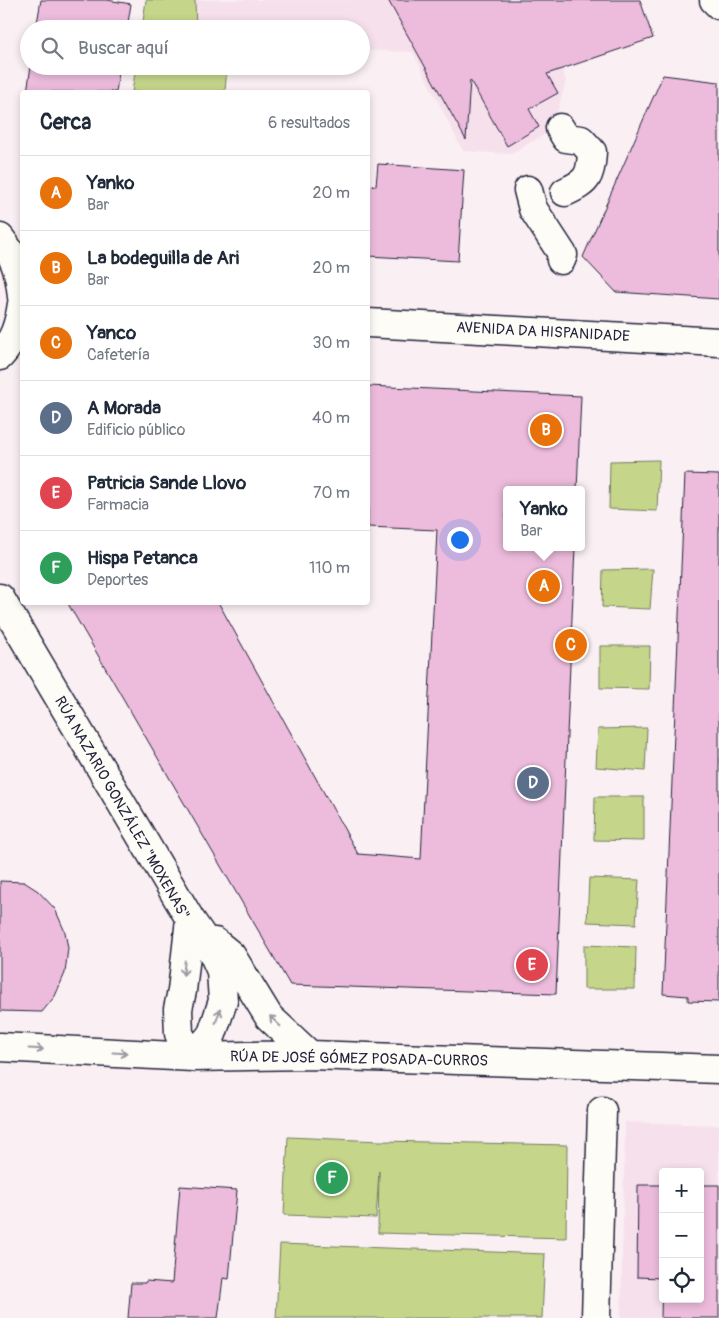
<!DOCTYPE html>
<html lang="es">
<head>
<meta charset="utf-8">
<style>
  :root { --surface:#fff; --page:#f2f2f3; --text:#1f2937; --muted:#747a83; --line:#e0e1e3; --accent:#1a73e8 }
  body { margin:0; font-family:Pangolin,sans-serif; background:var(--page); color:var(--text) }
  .controls { position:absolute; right:15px; bottom:15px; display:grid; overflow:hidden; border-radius:5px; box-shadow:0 2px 8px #0003 }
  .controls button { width:45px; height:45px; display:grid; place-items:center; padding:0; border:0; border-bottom:1px solid var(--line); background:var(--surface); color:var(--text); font:25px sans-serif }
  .you { position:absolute; left:459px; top:539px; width:18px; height:18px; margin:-12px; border:4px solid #fff; border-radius:50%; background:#1a73e8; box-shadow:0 0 0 8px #1a73e833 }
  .badge { display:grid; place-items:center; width:32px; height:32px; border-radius:50%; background:var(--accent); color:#fff; font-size:16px; font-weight:700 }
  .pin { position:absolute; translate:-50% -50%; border:2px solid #fff; box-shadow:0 1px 5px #0006 }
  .popup { position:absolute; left:503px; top:486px; width:82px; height:65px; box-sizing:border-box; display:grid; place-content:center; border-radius:5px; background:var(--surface); filter:drop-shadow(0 1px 4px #0005); font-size:16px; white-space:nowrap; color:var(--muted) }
  .popup b { font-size:19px; color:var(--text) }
  .popup::after { content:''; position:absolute; left:50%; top:100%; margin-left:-10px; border:10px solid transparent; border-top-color:var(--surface) }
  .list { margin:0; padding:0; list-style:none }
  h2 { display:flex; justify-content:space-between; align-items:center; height:65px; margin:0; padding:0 20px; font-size:21px }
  h2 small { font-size:16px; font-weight:400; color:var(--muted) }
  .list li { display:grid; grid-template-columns:32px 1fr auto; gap:15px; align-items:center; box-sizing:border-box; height:75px; padding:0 20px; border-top:1px solid var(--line) }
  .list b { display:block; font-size:19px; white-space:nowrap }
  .list p { margin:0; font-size:16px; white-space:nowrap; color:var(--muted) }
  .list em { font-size:16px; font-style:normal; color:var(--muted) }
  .icon { flex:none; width:28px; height:28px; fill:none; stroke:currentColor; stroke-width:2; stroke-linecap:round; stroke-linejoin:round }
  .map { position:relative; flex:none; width:719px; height:1318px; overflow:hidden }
  .search { position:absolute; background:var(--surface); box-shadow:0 2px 8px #0003; left:20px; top:20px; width:350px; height:55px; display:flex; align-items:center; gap:12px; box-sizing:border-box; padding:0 18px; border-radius:28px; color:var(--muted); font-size:19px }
  .panel { position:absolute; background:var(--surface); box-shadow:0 2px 8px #0003; left:20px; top:90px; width:350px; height:515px; border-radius:5px }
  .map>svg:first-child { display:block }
  .built { fill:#f6e0ec; fill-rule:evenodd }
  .green { fill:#c5d68a; stroke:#747c62 }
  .building { fill:#edbcdd; stroke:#22223b }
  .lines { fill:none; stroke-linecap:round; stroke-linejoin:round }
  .minor-casing { stroke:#22223b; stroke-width:31 }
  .minor { stroke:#fdfcf7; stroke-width:28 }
  .oneway { stroke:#9a9aa2 }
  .labels { text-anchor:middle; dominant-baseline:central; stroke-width:4; stroke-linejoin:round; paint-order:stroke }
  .street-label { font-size:15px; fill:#22223b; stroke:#fdfcf7 }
</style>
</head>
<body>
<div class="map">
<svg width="719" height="1318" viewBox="0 0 719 1318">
  <rect width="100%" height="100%" fill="#faeff2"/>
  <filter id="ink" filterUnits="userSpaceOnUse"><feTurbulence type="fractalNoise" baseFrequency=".02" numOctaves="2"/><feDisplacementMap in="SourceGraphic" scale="10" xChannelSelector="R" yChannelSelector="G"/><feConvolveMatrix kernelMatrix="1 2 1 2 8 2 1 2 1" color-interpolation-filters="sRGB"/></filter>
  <g filter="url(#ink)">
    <path class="built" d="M195,0H538L566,81L552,130L511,154L463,151L413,52L361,50V29H196Z
      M625,1122L719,1125V1318H621ZM663,1172H700V1299H663Z"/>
    <path class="green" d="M146,0H195L196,29H142Z
      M136,66H227L225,92H132Z
      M659,460L657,511L609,509L610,461Z
      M653,569L650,609L602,607L603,570Z
      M600,646H650L649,689L600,688Z
      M647,728L645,771L596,767L598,729Z
      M595,797H644V841L594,840Z
      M589,878L639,880L636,924L587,922Z
      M584,945L636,947L635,989H584Z
      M288,1137L380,1141L567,1145L566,1238L378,1233L379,1171L376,1218L284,1215Z
      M280,1244L545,1254L542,1318H276Z"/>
    <path class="building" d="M41,0H107L131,4L127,29H36Z
      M388,0H640L653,38L547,74L558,93L529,109L539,127L507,146L470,80L466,140Z
      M31,66H120L116,92H27Z
      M663,75L719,82V299L616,292L583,257Z
      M378,164L464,170L458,261L368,256V185L376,186Z
      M368,386L581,396L577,490H506V547H575L556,994L290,985L67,602H218L358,854L421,859L437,530L368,527Z
      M685,474L719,475V1002L688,1001V996L663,994Z
      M0,881L24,882L38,891L55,909L65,932L68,948L65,973L55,996L42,1012L0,1011Z
      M638,1185H663V1299H700V1185H719V1318H661L662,1278L637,1277Z
      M180,1186L237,1190L229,1279L223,1278L218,1318H128L131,1283H145L146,1281L172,1283Z"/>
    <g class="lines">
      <g class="minor-casing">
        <path id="minor" d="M714,0L719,5
          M560,128L566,138L581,140L592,152C591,177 587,182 565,192
          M528,190L533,209L563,255L561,260
          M0,238C15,256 20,274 22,297
          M368,323L719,342
          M0,356C14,341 19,324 22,304
          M0,598L190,919L212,951L221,971L223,1001L212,1034L193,1057
          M190,919L182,991L178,1009L179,1034L193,1057
          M215,942L231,955L269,1017L310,1055
          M0,1047L193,1057L310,1055L719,1069
          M596,1318L602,1111"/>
      </g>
      <use href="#minor" class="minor"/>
    </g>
    <defs><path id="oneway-shaft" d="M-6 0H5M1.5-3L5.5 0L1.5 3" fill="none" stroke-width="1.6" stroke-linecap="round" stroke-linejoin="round" transform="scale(1.25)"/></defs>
    <g class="oneway">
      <use href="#oneway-shaft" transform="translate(184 968) rotate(96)"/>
      <use href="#oneway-shaft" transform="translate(218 1016) rotate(-71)"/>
      <use href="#oneway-shaft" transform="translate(275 1021) rotate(-136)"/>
      <use href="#oneway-shaft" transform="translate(36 1049) rotate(3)"/>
      <use href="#oneway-shaft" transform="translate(120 1053) rotate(3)"/>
    </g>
  </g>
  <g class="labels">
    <g class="street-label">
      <text transform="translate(543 332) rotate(3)">AVENIDA DA HISPANIDADE</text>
      <text transform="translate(122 808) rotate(60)">RÚA NAZARIO GONZÁLEZ "MOXENAS"</text>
      <text transform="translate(359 1059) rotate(1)">RÚA DE JOSÉ GÓMEZ POSADA-CURROS</text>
    </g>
  </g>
</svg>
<div class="controls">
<button>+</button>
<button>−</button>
<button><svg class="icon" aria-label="locate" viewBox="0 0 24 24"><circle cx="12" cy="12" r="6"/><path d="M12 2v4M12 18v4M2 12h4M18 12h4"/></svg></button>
</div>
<div class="you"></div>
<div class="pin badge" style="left:544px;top:586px;background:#e8710a">A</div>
<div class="popup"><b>Yanko</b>Bar</div>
<div class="pin badge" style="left:546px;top:430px;background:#e8710a">B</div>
<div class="pin badge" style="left:571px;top:645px;background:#e8710a">C</div>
<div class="pin badge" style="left:533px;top:783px;background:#5c6f8a">D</div>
<div class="pin badge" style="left:532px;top:965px;background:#e0444e">E</div>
<div class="pin badge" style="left:332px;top:1178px;background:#2e9e5b">F</div>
<div class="search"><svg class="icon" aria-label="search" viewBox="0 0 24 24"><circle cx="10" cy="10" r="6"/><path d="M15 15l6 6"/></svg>Buscar aquí</div>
<section class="panel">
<h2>Cerca<small>6 resultados</small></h2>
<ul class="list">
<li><span class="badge" style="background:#e8710a">A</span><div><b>Yanko</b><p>Bar</p></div><em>20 m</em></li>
<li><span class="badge" style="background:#e8710a">B</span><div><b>La bodeguilla de Ari</b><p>Bar</p></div><em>20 m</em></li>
<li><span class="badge" style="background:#e8710a">C</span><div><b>Yanco</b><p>Cafetería</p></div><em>30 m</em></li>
<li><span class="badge" style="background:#5c6f8a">D</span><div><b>A Morada</b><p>Edificio público</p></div><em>40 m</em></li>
<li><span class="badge" style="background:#e0444e">E</span><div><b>Patricia Sande Llovo</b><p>Farmacia</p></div><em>70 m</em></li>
<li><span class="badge" style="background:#2e9e5b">F</span><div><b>Hispa Petanca</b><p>Deportes</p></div><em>110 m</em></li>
</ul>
</section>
</div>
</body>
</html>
